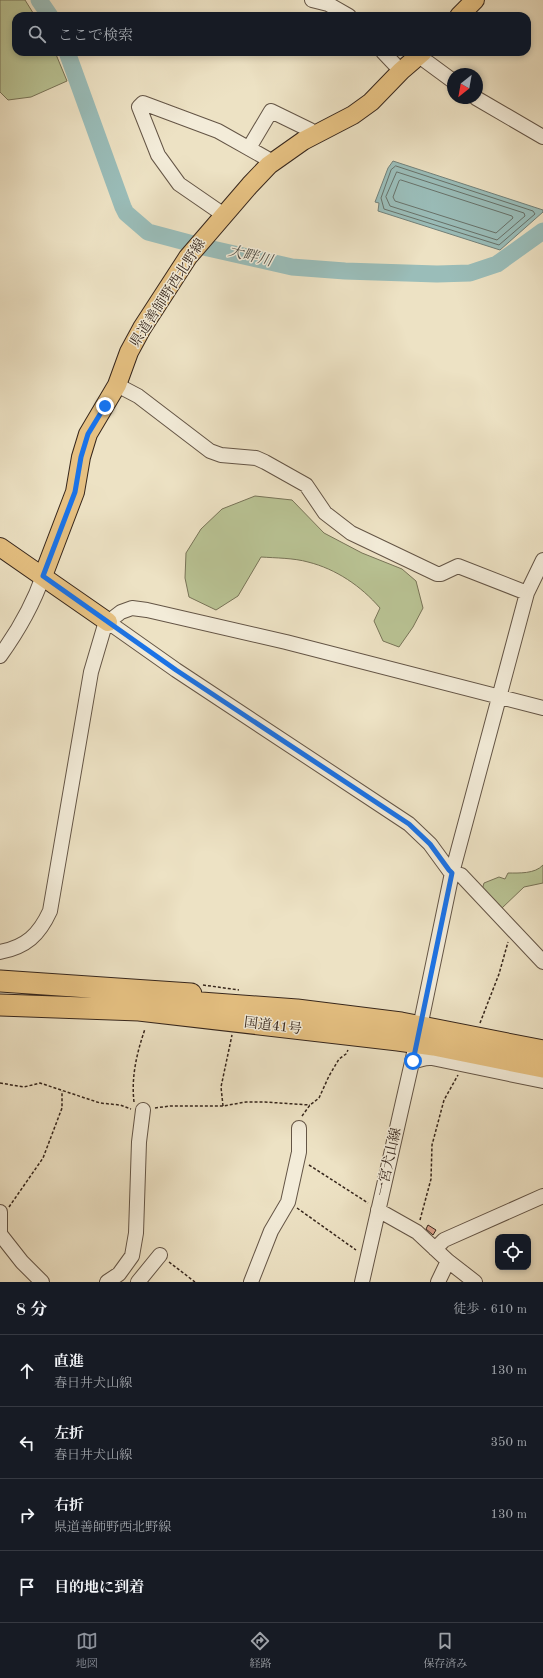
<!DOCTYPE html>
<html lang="ja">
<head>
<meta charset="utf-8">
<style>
  :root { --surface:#171b24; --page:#20242c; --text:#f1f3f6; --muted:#9ea1a6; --line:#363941; --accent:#8c9099 }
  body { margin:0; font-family:"Old Standard TT","Noto Serif JP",serif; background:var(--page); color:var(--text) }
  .controls { position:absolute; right:12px; bottom:12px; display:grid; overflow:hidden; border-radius:8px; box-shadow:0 2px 6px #0003 }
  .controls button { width:36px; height:36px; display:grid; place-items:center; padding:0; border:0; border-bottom:1px solid var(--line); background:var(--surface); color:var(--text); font:20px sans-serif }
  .compass { position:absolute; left:447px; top:68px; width:36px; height:36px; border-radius:50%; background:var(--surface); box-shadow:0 2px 6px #0003; rotate:211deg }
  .stop { position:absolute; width:12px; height:12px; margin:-9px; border:3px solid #1a73e8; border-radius:50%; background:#fff }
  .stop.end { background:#1a73e8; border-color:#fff; box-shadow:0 1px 4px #0008 }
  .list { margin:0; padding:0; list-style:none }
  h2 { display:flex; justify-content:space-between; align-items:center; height:52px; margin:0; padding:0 16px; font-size:17px }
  h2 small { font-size:13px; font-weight:400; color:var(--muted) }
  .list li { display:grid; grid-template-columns:26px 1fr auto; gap:12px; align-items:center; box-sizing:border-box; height:72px; padding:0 16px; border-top:1px solid var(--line) }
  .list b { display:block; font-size:15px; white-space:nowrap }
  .list p { margin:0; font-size:13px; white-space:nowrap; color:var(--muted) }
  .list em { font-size:13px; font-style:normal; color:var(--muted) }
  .icon { flex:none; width:22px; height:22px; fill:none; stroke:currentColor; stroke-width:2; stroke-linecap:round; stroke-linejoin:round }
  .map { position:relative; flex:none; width:543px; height:1282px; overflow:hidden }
  .search { position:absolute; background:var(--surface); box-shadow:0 2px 6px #0003; left:12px; right:12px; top:12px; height:44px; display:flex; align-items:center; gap:10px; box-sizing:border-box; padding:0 14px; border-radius:12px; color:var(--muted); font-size:15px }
  .sheet { height:340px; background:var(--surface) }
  nav { display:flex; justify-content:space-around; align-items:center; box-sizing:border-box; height:56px; border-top:1px solid var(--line); background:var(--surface); font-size:11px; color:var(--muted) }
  nav a { display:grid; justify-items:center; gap:2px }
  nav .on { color:var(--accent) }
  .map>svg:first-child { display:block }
  .green { fill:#b9c394; stroke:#787458 }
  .water { fill:#9abdb9; stroke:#72817a }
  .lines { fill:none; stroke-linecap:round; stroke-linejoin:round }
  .shore { stroke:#68726a; stroke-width:1 }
  .river { stroke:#9abdb9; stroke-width:17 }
  .building { fill:#dda58f; stroke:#36261c }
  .minor-casing { stroke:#645546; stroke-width:16 }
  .major-casing { stroke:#36261c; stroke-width:20 }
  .highway-casing { stroke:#36261c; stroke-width:23 }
  .path { stroke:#36261c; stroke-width:1.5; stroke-dasharray:3 2; stroke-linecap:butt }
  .minor { stroke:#f3ecd9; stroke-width:14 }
  .major { stroke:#e6c182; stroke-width:18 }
  .highway { stroke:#e6c182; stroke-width:21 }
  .route { stroke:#1a73e8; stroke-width:5 }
  .labels { text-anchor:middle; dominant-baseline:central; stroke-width:3; stroke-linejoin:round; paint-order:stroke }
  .street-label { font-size:14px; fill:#36261c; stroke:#f3ecd9 }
  .water-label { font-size:15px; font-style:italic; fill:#54534b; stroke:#f3ecd9 }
</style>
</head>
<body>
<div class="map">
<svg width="543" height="1282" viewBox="0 0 543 1282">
  <rect width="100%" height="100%" fill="#ede2c4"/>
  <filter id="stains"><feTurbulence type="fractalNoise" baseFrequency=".005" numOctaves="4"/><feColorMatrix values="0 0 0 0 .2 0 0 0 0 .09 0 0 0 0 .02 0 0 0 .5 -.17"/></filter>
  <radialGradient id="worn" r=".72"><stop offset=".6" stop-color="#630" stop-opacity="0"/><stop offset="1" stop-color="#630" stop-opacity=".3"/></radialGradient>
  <path class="green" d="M0,0H25L35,16H16V52H55L67,81L31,97L8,100L0,92Z
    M255,496L292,500L324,533L362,553L402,569L416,581L423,608L413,627L399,647L383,641L374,621L380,608C361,586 336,569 308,562C294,558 276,558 261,557L238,596L216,610L189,597L185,578L186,553L201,529L222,509Z
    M543,865V883L524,887L502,908L491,899L482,890L484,883L499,877L505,879L508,873C519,873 535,874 543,865Z"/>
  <path class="water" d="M393,161L543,210V212L500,250L378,211L379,203L375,202L388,168Z"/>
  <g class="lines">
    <path class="shore" d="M396,166L533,211L535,214L499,245L384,209L381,198L391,170Z
      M397,172L524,213L525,216L497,240L390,206L386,197Z
      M401,180L512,216L513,218L496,233L395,201L393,197L399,181Z"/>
    <path class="river" d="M39,0L50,16
      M67,52L123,207L126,213L148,232L208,248L292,267L345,271L437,274L470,273L497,264L543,231"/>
  </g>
  <path class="building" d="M428,1225L436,1230L433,1235L426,1229Z"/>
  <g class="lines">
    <g class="minor-casing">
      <path id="minor" d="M312,0L328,4L349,16
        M383,52L401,71
        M419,56L453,81
        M476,98L543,137
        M249,148L271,111L310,130L315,135
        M224,215L179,184L158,155L139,107L143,103L218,131L273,162
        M117,385L138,396L210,451L221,455L256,458L265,462L306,485L325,513L351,533L437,574H441L458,566L527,593
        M543,560L527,593L452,873L461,875L543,962
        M108,622L176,670L409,824L430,844L449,870L452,873L420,1027L362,1282
        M0,656C18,631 33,605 43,576
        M0,952C26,947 39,935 50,911L91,672L104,628L108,622L121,612L132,608L147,610L286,642L543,708
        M413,1061C421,1061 422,1057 432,1058L543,1081
        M378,1210L417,1232L448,1261L475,1282
        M0,1212V1234
        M0,1234L22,1262L42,1282
        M435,1249L444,1240L543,1196
        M107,1282L119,1274L132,1256L136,1233L139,1142L143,1110
        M138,1282L160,1255
        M251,1282L271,1231L288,1202L299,1152V1128
        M438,1282L448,1261"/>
    </g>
    <g class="major-casing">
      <path id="major" d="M459,16L475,0
        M0,547L108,622
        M43,576L75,492L81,457L88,434L117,385L129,352L142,328L188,257L250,185L269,165L303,141L353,115L371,102L401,71L423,52"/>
    </g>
    <g class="highway-casing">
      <path id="highway" d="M0,981L191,994
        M174,1001L297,1010L401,1023L543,1051
        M0,1005L139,1010L398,1040L434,1045L543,1067"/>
    </g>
    <path class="path" d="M203,985L239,990
      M480,1023L499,974L508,942
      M0,1083L24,1087L40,1083L100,1103L120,1105L131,1109
      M134,1102C131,1077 137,1052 145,1029
      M223,1106L221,1087L232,1035
      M155,1108L170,1106H223L246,1102H265L310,1105
      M302,1116L310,1105L319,1098L329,1076L339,1059L346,1054L348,1050
      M309,1165L368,1203
      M9,1207L43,1158L62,1108V1091
      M297,1208L356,1250
      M420,1220L431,1179L432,1145L444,1100L458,1075
      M169,1262L195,1282"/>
    <use href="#minor" class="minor"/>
    <use href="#major" class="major"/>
    <use href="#highway" class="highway"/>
  </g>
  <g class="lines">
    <path class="route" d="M105,406L88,434L81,457L75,492L43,576L176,670L409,824L430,844L449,870L452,873L413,1061"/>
  </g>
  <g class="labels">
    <g class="street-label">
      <text transform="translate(168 293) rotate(-57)">県道善師野西北野線</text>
      <text transform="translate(273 1026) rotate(7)">国道41号</text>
      <text transform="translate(389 1162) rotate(-77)">一宮犬山線</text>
    </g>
    <g class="water-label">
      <text transform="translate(250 257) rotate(14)">大畔川</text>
    </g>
  </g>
  <rect width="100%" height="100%" filter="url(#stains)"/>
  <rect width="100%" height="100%" fill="url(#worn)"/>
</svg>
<div class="controls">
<button><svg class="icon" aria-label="locate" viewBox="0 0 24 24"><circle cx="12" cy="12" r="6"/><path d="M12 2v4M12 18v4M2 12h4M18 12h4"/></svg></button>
</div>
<svg class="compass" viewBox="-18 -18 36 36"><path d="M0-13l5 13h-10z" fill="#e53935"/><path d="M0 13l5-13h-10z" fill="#9ea1a6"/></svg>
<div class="stop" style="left:413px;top:1061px"></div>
<div class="stop end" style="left:105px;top:406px"></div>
<div class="search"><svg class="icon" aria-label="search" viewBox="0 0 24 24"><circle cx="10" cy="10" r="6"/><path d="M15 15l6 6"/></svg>ここで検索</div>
</div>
<section class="sheet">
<h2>8 分<small>徒歩 · 610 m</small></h2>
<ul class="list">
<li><svg class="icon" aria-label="ahead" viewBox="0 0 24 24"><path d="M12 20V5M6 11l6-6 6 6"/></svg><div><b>直進</b><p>春日井犬山線</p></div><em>130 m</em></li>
<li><svg class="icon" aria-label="left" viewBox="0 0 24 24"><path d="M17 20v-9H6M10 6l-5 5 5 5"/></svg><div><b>左折</b><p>春日井犬山線</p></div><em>350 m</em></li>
<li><svg class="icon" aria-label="right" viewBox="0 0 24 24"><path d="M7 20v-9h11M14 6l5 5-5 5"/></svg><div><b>右折</b><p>県道善師野西北野線</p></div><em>130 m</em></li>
<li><svg class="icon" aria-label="arrive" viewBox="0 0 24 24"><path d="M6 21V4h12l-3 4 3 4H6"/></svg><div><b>目的地に到着</b></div></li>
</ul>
</section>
<nav>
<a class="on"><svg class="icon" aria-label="map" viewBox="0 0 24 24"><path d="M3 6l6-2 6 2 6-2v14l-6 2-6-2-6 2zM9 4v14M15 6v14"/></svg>地図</a>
<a><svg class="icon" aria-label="directions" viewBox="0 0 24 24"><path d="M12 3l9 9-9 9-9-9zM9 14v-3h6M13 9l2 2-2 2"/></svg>経路</a>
<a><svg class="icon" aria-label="saved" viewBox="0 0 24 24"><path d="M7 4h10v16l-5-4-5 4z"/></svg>保存済み</a>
</nav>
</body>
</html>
